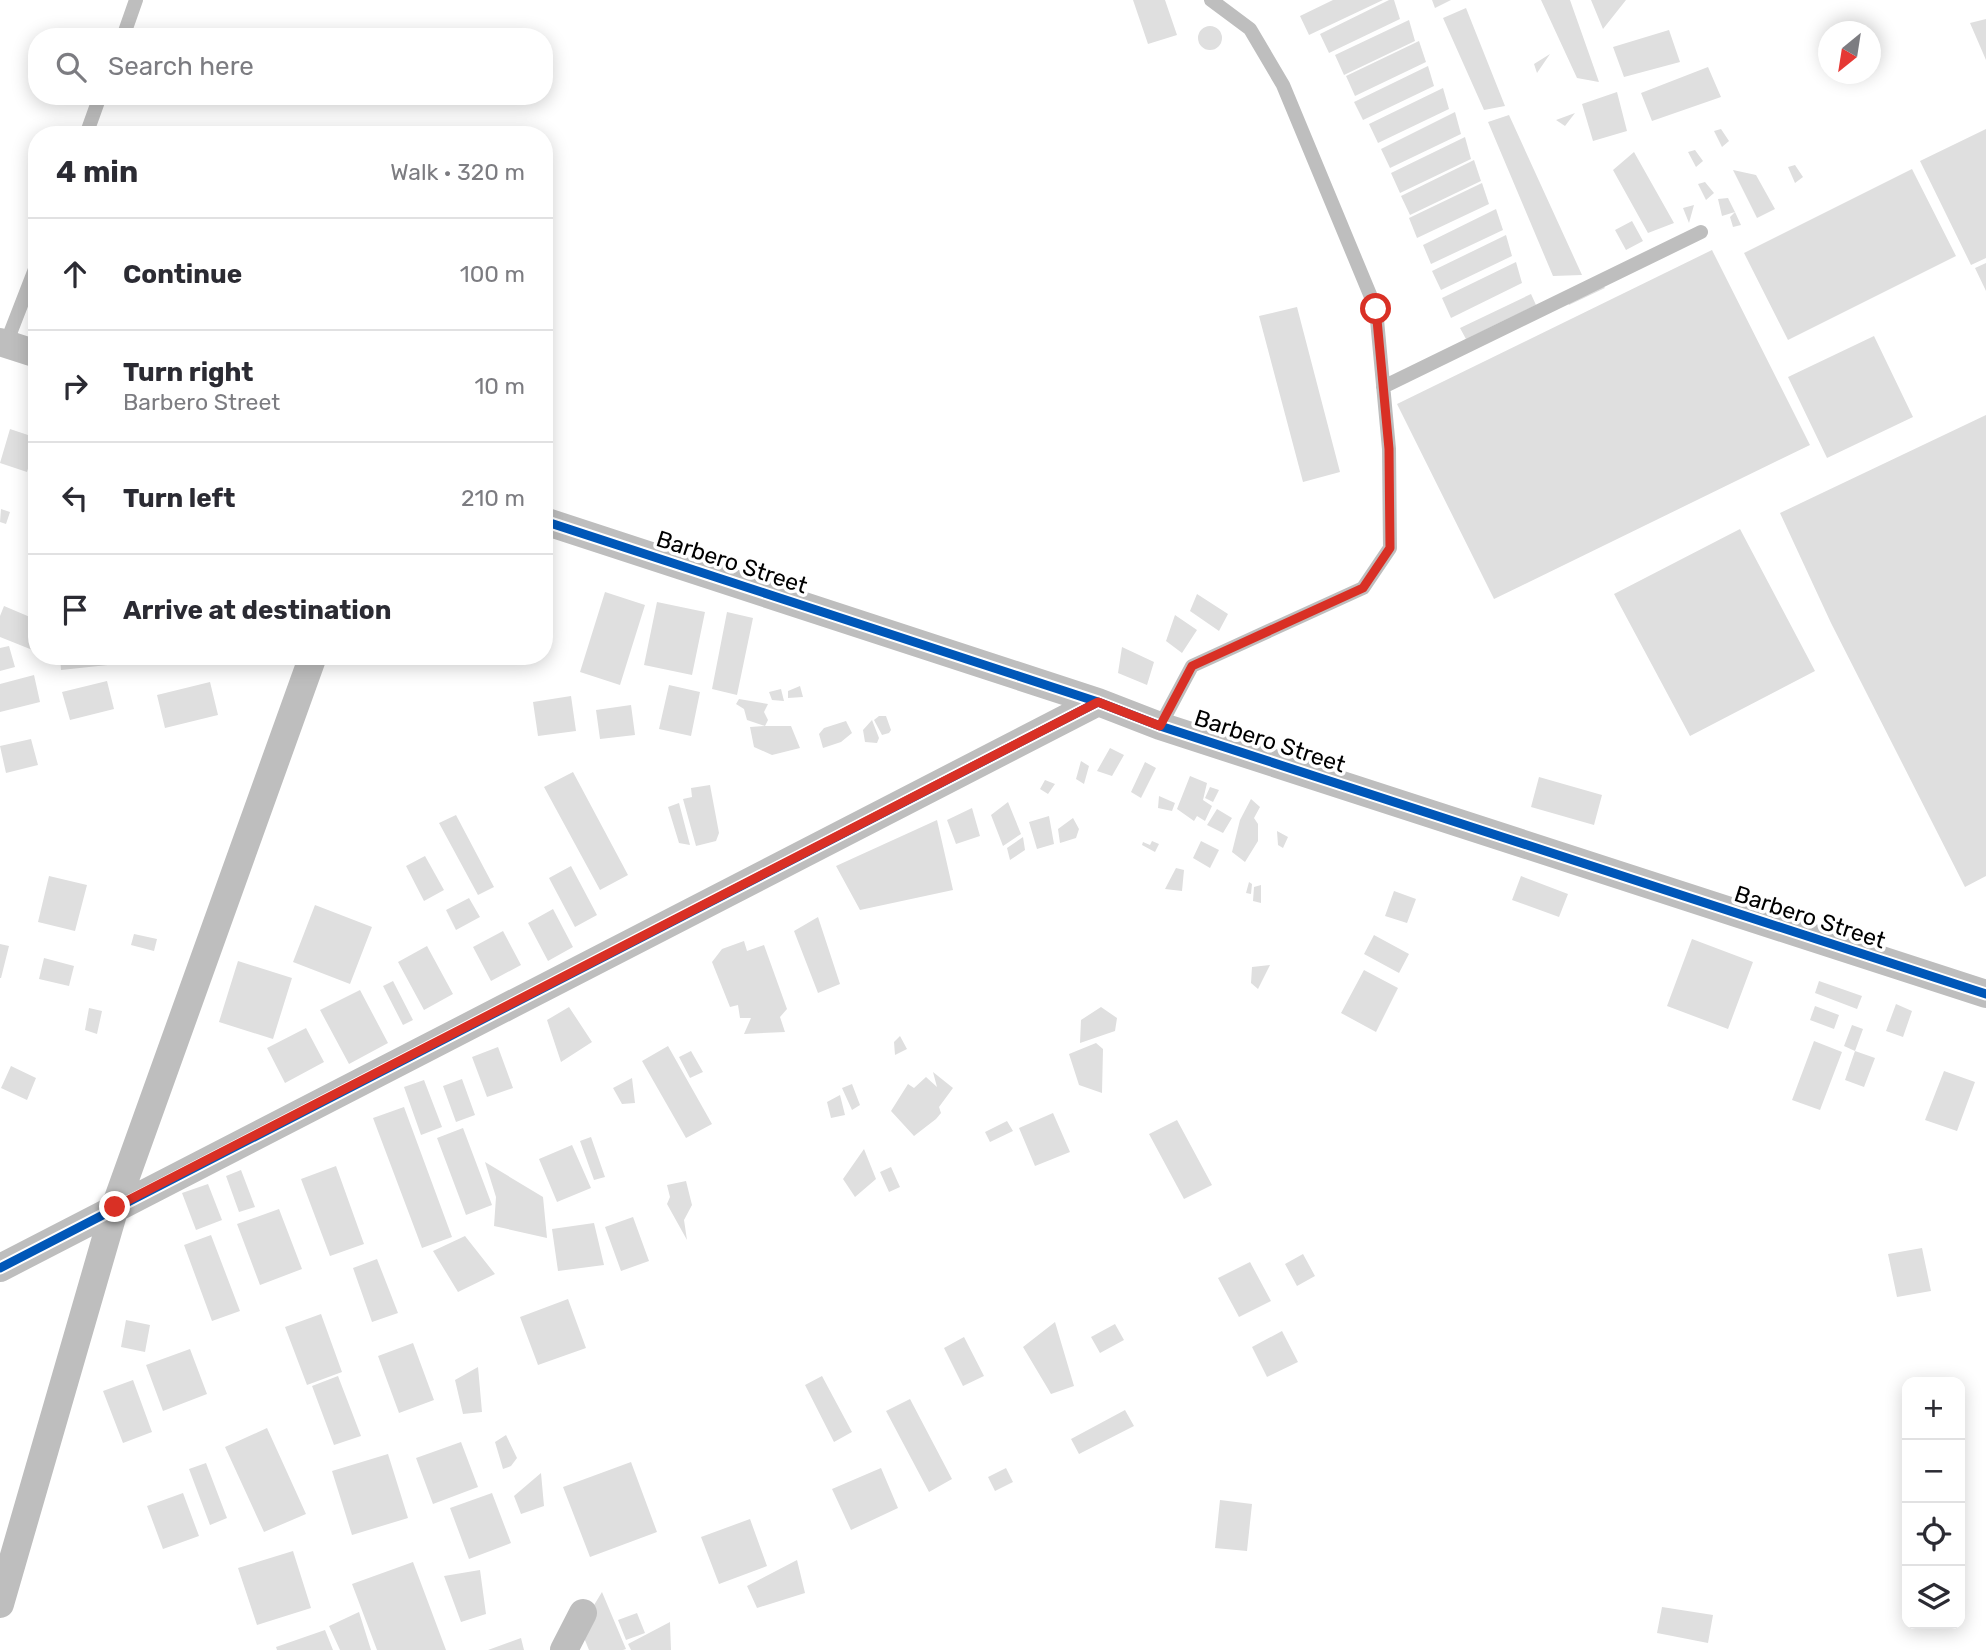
<!DOCTYPE html>
<html lang="en">
<head>
<meta charset="utf-8">
<style>
  :root { --surface:#fff; --page:#f7f7f7; --text:#2b2b33; --muted:#7c7c81; --line:#e1e1e2 }
  body { margin:0; font-family:Rubik,sans-serif; background:var(--page); color:var(--text) }
  .controls { position:absolute; right:21px; bottom:21px; display:grid; overflow:hidden; border-radius:14px; box-shadow:0 4px 18px #0003 }
  .controls button { width:63px; height:63px; display:grid; place-items:center; padding:0; border:0; border-bottom:2px solid var(--line); background:var(--surface); color:var(--text); font:35px sans-serif }
  .compass { position:absolute; left:1818px; top:21px; width:63px; height:63px; border-radius:50%; background:var(--surface); box-shadow:0 4px 18px #0003; rotate:210deg }
  .stop { position:absolute; width:21px; height:21px; margin:-16px; border:5px solid #d93025; border-radius:50%; background:#fff }
  .stop.end { background:#d93025; border-color:#fff; box-shadow:0 2px 7px #0008 }
  .list { margin:0; padding:0; list-style:none }
  h2 { display:flex; justify-content:space-between; align-items:center; height:91px; margin:0; padding:0 28px; font-size:30px }
  h2 small { font-size:23px; font-weight:400; color:var(--muted) }
  .list li { display:grid; grid-template-columns:46px 1fr auto; gap:21px; align-items:center; box-sizing:border-box; height:112px; padding:0 28px; border-top:2px solid var(--line) }
  .list b { display:block; font-size:26px; white-space:nowrap }
  .list p { margin:0; font-size:23px; white-space:nowrap; color:var(--muted) }
  .list em { font-size:23px; font-style:normal; color:var(--muted) }
  .icon { flex:none; width:38px; height:38px; fill:none; stroke:currentColor; stroke-width:2; stroke-linecap:round; stroke-linejoin:round }
  .map { position:relative; flex:none; width:1986px; height:1650px; overflow:hidden }
  .search { position:absolute; background:var(--surface); box-shadow:0 4px 18px #0003; left:28px; top:28px; width:525px; height:77px; display:flex; align-items:center; gap:18px; box-sizing:border-box; padding:0 24px; border-radius:28px; color:var(--muted); font-size:26px }
  .panel { position:absolute; background:var(--surface); box-shadow:0 4px 18px #0003; left:28px; top:126px; width:525px; height:539px; border-radius:28px }
  .map>svg:first-child { display:block }
  .building { fill:#dfdfdf }
  .lines { fill:none; stroke-linecap:round; stroke-linejoin:round }
  .lane { stroke:#bebebe; stroke-width:14 }
  .street { stroke:#bebebe; stroke-width:28 }
  .cycleway-casing { stroke:#fff; stroke-width:13 }
  .cycleway { stroke:#0057b8; stroke-width:9 }
  .route { stroke:#d93025; stroke-width:9 }
  .labels { text-anchor:middle; dominant-baseline:central; stroke-width:7; stroke-linejoin:round; paint-order:stroke }
  .street-label { font-size:23px; fill:#000; stroke:#fff }
</style>
</head>
<body>
<div class="map">
<svg width="1986" height="1650" viewBox="0 0 1986 1650">
  <rect width="100%" height="100%" fill="#fff"/>
  <path class="building" d="M1133,0H1165L1177,35L1148,44Z
    M1333,0H1383L1309,35L1300,16Z
    M1389,0H1394L1400,19L1329,53L1320,34Z
    M1432,0H1451L1435,8Z
    M1541,0H1570L1599,82L1577,78Z
    M1591,0H1626L1603,29Z
    M1466,8L1505,106L1484,110L1443,18Z
    M1986,19V60L1970,23Z
    M1409,20L1415,41L1344,75L1335,55Z
    M1198 38a12 12 0 1 1 24 0a12 12 0 1 1-24 0Z
    M1669,30L1680,62L1624,77L1613,47Z
    M1419,41L1426,62L1355,96L1346,76Z
    M1550,54L1537,73L1534,64Z
    M1428,66L1434,86L1363,120L1354,102Z
    M1708,67L1721,97L1652,121L1641,93Z
    M1443,88L1449,109L1378,143L1369,124Z
    M1617,92L1627,131L1593,141L1582,104Z
    M1455,112L1461,134L1390,168L1381,149Z
    M1575,113L1565,126L1556,120Z
    M1509,115L1582,275L1553,276L1488,122Z
    M1721,129L1729,141L1722,147L1714,131Z
    M1986,129V258L1971,265L1920,161Z
    M1465,137L1471,159L1400,193L1391,173Z
    M1695,150L1703,161L1696,167L1688,152Z
    M1634,152L1674,223L1648,233L1613,170Z
    M1474,160L1481,181L1410,215L1401,196Z
    M1795,165L1803,177L1795,183L1788,167Z
    M1912,169L1956,256L1788,340L1744,253Z
    M1733,170L1756,175L1775,209L1757,218Z
    M1705,182L1714,193L1706,200L1698,184Z
    M1482,183L1489,204L1417,238L1409,218Z
    M1728,198L1735,212L1722,216L1718,199Z
    M1694,205L1689,223L1683,208Z
    M1496,209L1503,230L1431,264L1423,245Z
    M1735,212L1741,225L1733,227L1730,217Z
    M1632,221L1643,241L1626,250L1615,230Z
    M1506,235L1512,256L1441,290L1432,271Z
    M1712,250L1810,445L1494,599L1397,404Z
    M1516,262L1522,283L1451,318L1442,298Z
    M1986,263V291L1975,268Z
    M1602,284L1605,288L1569,305L1567,301Z
    M1531,294L1536,305L1466,339L1460,328Z
    M1297,307L1340,472L1303,482L1259,316Z
    M1874,336L1913,417L1827,458L1788,377Z
    M1986,415V876L1965,887L1831,623L1780,513Z
    M10,429L37,438L27,472L0,463Z
    M1,509L10,512L6,524L0,522Z
    M1740,529L1815,671L1690,736L1614,594Z
    M605,592L645,605L620,685L580,672Z
    M1197,594L1228,614L1219,631L1190,611Z
    M657,602L705,612L692,675L644,665Z
    M4,606L37,620L35,651L0,637V616Z
    M727,612L753,618L737,695L712,689Z
    M1175,615L1197,630L1182,653L1166,641Z
    M9,646L15,667L0,671V648Z
    M1122,647L1154,662L1147,685L1118,673Z
    M60,656H116L117,664L61,670Z
    M34,675L40,702L0,712V684Z
    M107,681L114,709L70,720L62,692Z
    M210,682L218,715L165,728L157,695Z
    M669,685L700,692L691,736L659,729Z
    M800,686L803,697L788,698V691Z
    M781,689L784,701L772,700L769,692Z
    M571,696L576,731L538,736L533,702Z
    M739,699L768,704L764,712L768,720L765,726H791L800,748L772,755L754,747L750,727L765,726L747,720L744,709L736,704Z
    M631,705L635,735L600,739L596,710Z
    M879,716H886L891,730L889,733L882,735L874,720Z
    M872,720L879,738L877,743L865,742L863,730Z
    M846,721L852,733L841,742L823,748L819,734L824,728Z
    M31,739L38,765L6,773L0,746Z
    M1110,748L1124,755L1112,776L1097,771Z
    M1081,761L1089,766L1084,784L1076,779Z
    M1145,762L1156,768L1141,798L1131,792Z
    M573,772L628,875L600,890L544,787Z
    M1190,776L1207,783L1203,800L1212,806L1205,821L1197,816L1194,821L1177,809Z
    M1539,777L1602,795L1594,825L1531,807Z
    M1045,780L1055,784L1048,794L1040,789Z
    M710,785L719,833L716,841L696,846L683,799L692,797L691,788Z
    M1210,787L1219,790L1213,802L1205,798Z
    M1159,796L1175,803L1172,811L1158,808Z
    M1251,799L1260,807L1254,818L1258,824V841L1245,862L1232,852L1240,820Z
    M1008,802L1021,834L1003,846L991,815Z
    M679,803L690,845L679,843L668,807Z
    M972,808L980,836L956,844L947,820Z
    M1217,809L1232,818L1223,833L1207,825Z
    M456,815L494,887L478,895L439,823Z
    M1049,816L1054,844L1037,849L1029,822Z
    M1073,818L1079,829L1076,838L1060,843L1058,829Z
    M937,820L953,890L860,910L836,866Z
    M1277,831L1288,837L1283,848L1278,845Z
    M1023,837L1025,850L1010,860L1007,848Z
    M1152,841L1159,844L1155,852L1142,845L1143,842L1150,845Z
    M1201,841L1219,850L1210,868L1193,858Z
    M425,856L444,890L424,901L406,866Z
    M571,866L597,915L575,927L549,878Z
    M1176,868L1184,870L1182,891L1165,889Z
    M49,876L87,885L75,931L38,922Z
    M1521,876L1568,894L1559,917L1512,900Z
    M1249,882L1252,884L1251,894L1246,893Z
    M1261,885V903L1253,901L1254,887Z
    M1394,891L1416,899L1407,923L1385,916Z
    M469,898L480,917L456,930L446,910Z
    M315,905L372,927L350,984L293,962Z
    M553,909L573,947L548,961L528,923Z
    M818,917L840,984L818,993L794,931Z
    M503,931L521,965L491,981L473,947Z
    M134,934L157,939L154,951L131,945Z
    M1374,935L1409,954L1399,973L1364,954Z
    M1692,939L1753,962L1728,1029L1667,1006Z
    M744,941L747,951L764,945L787,1009L780,1017L785,1032L744,1034L751,1018H740L738,1005L730,1007L712,962L722,949Z
    M0,944L9,946L1,978H0Z
    M427,946L453,994L424,1010L398,962Z
    M44,958L74,966L69,986L39,979Z
    M238,961L292,978L273,1039L219,1022Z
    M1270,965L1258,989L1251,983L1252,967Z
    M1364,970L1398,988L1376,1032L1341,1013Z
    M393,981L413,1020L403,1025L383,986Z
    M1819,981L1862,996L1857,1009L1815,993Z
    M360,990L388,1043L349,1064L320,1010Z
    M1896,1004L1912,1011L1903,1037L1886,1031Z
    M1815,1006L1839,1015L1834,1029L1810,1020Z
    M569,1007L592,1042L561,1062L547,1020Z
    M1101,1007L1117,1018L1115,1031L1080,1043L1081,1020Z
    M89,1008L102,1011L97,1034L85,1030Z
    M1852,1025L1863,1029L1855,1051L1844,1046Z
    M306,1028L324,1062L285,1083L267,1048Z
    M900,1036L907,1049L895,1055L894,1042Z
    M1814,1041L1842,1052L1820,1110L1792,1100Z
    M1096,1043L1103,1049L1102,1093L1079,1085L1069,1054Z
    M668,1046L712,1124L686,1138L642,1061Z
    M498,1047L513,1088L487,1097L472,1057Z
    M691,1051L703,1072L690,1078L679,1057Z
    M1855,1051L1875,1058L1864,1087L1845,1080Z
    M11,1066L36,1078L27,1100L1,1088Z
    M1944,1071L1975,1082L1957,1131L1925,1120Z
    M933,1072L953,1088L939,1107L941,1113L936,1119L914,1136L891,1111L908,1084L914,1088L926,1077L937,1087Z
    M632,1078L635,1103L622,1104L613,1088Z
    M462,1079L475,1115L456,1122L443,1086Z
    M424,1080L442,1127L421,1135L404,1087Z
    M852,1084L860,1105L852,1110L842,1088Z
    M840,1095L845,1115L831,1118L827,1102Z
    M404,1107L452,1237L422,1248L373,1118Z
    M1053,1113L1070,1152L1035,1166L1019,1128Z
    M1177,1120L1212,1185L1184,1199L1149,1134Z
    M1007,1121L1013,1131L990,1142L985,1132Z
    M463,1128L492,1205L466,1215L437,1138Z
    M591,1137L605,1177L594,1180L580,1141Z
    M572,1145L591,1188L557,1202L539,1159Z
    M864,1149L876,1179L855,1197L843,1179Z
    M485,1162L543,1197L547,1238L494,1226L496,1197Z
    M336,1166L364,1244L330,1256L301,1179Z
    M891,1167L900,1187L889,1192L880,1172Z
    M241,1170L255,1207L239,1212L226,1176Z
    M686,1181L692,1205L684,1220L687,1240L667,1204L670,1197L667,1185Z
    M208,1184L222,1220L196,1230L182,1193Z
    M279,1209L302,1269L260,1285L237,1224Z
    M633,1217L649,1261L621,1271L605,1227Z
    M594,1223L604,1265L558,1271L552,1229Z
    M211,1235L240,1311L212,1321L184,1245Z
    M465,1236L495,1274L458,1292L433,1251Z
    M1922,1248L1931,1291L1897,1297L1888,1254Z
    M1303,1254L1315,1276L1297,1286L1285,1264Z
    M377,1259L398,1313L372,1322L353,1268Z
    M1250,1262L1271,1301L1239,1317L1218,1278Z
    M568,1299L586,1348L538,1365L520,1317Z
    M321,1314L342,1372L307,1385L285,1327Z
    M126,1320L150,1325L145,1352L121,1347Z
    M1055,1322L1074,1386L1051,1394L1023,1347Z
    M1115,1324L1124,1340L1100,1353L1091,1337Z
    M1282,1331L1298,1362L1267,1377L1252,1347Z
    M964,1337L984,1376L963,1386L944,1348Z
    M413,1343L434,1400L399,1413L378,1356Z
    M190,1349L207,1394L163,1411L146,1365Z
    M478,1367L482,1412L463,1414L455,1380Z
    M338,1376L361,1436L334,1445L312,1386Z
    M822,1376L852,1432L834,1442L805,1385Z
    M133,1380L152,1432L123,1443L103,1391Z
    M910,1399L952,1479L929,1492L886,1411Z
    M1125,1410L1134,1426L1079,1454L1071,1439Z
    M267,1428L306,1514L264,1532L225,1447Z
    M506,1435L517,1458L511,1466L503,1469L495,1442Z
    M461,1442L478,1487L433,1504L416,1458Z
    M388,1454L408,1518L352,1535L332,1471Z
    M631,1462L657,1532L590,1557L563,1487Z
    M206,1463L227,1518L210,1525L189,1469Z
    M881,1468L898,1508L851,1530L832,1489Z
    M1006,1468L1013,1482L995,1491L988,1477Z
    M541,1473L544,1506L521,1514L514,1496Z
    M183,1493L199,1536L163,1549L147,1506Z
    M492,1493L511,1543L469,1559L450,1508Z
    M1220,1500L1252,1504L1247,1551L1215,1548Z
    M750,1519L767,1566L719,1584L701,1537Z
    M293,1551L311,1608L257,1625L238,1568Z
    M797,1560L805,1593L757,1608L747,1586Z
    M413,1562L446,1650H377L352,1584Z
    M480,1570L486,1614L461,1622L444,1576Z
    M602,1592L626,1649L623,1650H589L580,1628Z
    M1662,1607L1713,1615L1708,1643L1657,1633Z
    M359,1612L371,1650H340L329,1626Z
    M637,1613L645,1633L626,1640L618,1620Z
    M670,1622L671,1650H631L628,1644Z
    M325,1630L333,1650H277L276,1647Z
    M521,1638L524,1650H488Z"/>
  <g class="lines">
    <path class="lane" d="M123,37L136,0
      M86,135L100,96
      M6,344L37,264
      M1383,387L1701,232
      M1160,726L1192,666L1363,588L1390,548L1389,449L1376,309L1283,85L1250,29L1211,0"/>
    <path class="street" d="M0,342L37,354
      M544,521L1098,702L1160,726L1986,994
      M0,1268L1098,702
      M0,1604L115,1207L313,656
      M564,1650L583,1613"/>
    <g class="cycleway-casing">
      <path id="cycleway" d="M544,521L1098,702L1160,726L1986,994
        M0,1268L1098,702"/>
    </g>
    <use href="#cycleway" class="cycleway"/>
  </g>
  <g class="lines">
    <path class="route" d="M115,1207L1098,702L1160,726L1192,666L1363,588L1390,548L1389,449L1376,309"/>
  </g>
  <g class="labels">
    <g class="street-label">
      <text transform="translate(732 562) rotate(18)">Barbero Street</text>
      <text transform="translate(1270 741) rotate(18)">Barbero Street</text>
      <text transform="translate(1810 917) rotate(18)">Barbero Street</text>
    </g>
  </g>
</svg>
<div class="controls">
<button>+</button>
<button>−</button>
<button><svg class="icon" aria-label="locate" viewBox="0 0 24 24"><circle cx="12" cy="12" r="6"/><path d="M12 2v4M12 18v4M2 12h4M18 12h4"/></svg></button>
<button><svg class="icon" aria-label="layers" viewBox="0 0 24 24"><path d="M12 4l9 5-9 5-9-5zM3 14l9 5 9-5"/></svg></button>
</div>
<svg class="compass" viewBox="-18 -18 36 36"><path d="M0-13l5 13h-10z" fill="#e53935"/><path d="M0 13l5-13h-10z" fill="#7c7c81"/></svg>
<div class="stop" style="left:1376px;top:309px"></div>
<div class="stop end" style="left:115px;top:1207px"></div>
<div class="search"><svg class="icon" aria-label="search" viewBox="0 0 24 24"><circle cx="10" cy="10" r="6"/><path d="M15 15l6 6"/></svg>Search here</div>
<section class="panel">
<h2>4 min<small>Walk · 320 m</small></h2>
<ul class="list">
<li><svg class="icon" aria-label="ahead" viewBox="0 0 24 24"><path d="M12 20V5M6 11l6-6 6 6"/></svg><div><b>Continue</b></div><em>100 m</em></li>
<li><svg class="icon" aria-label="right" viewBox="0 0 24 24"><path d="M7 20v-9h11M14 6l5 5-5 5"/></svg><div><b>Turn right</b><p>Barbero Street</p></div><em>10 m</em></li>
<li><svg class="icon" aria-label="left" viewBox="0 0 24 24"><path d="M17 20v-9H6M10 6l-5 5 5 5"/></svg><div><b>Turn left</b></div><em>210 m</em></li>
<li><svg class="icon" aria-label="arrive" viewBox="0 0 24 24"><path d="M6 21V4h12l-3 4 3 4H6"/></svg><div><b>Arrive at destination</b></div></li>
</ul>
</section>
</div>
</body>
</html>
